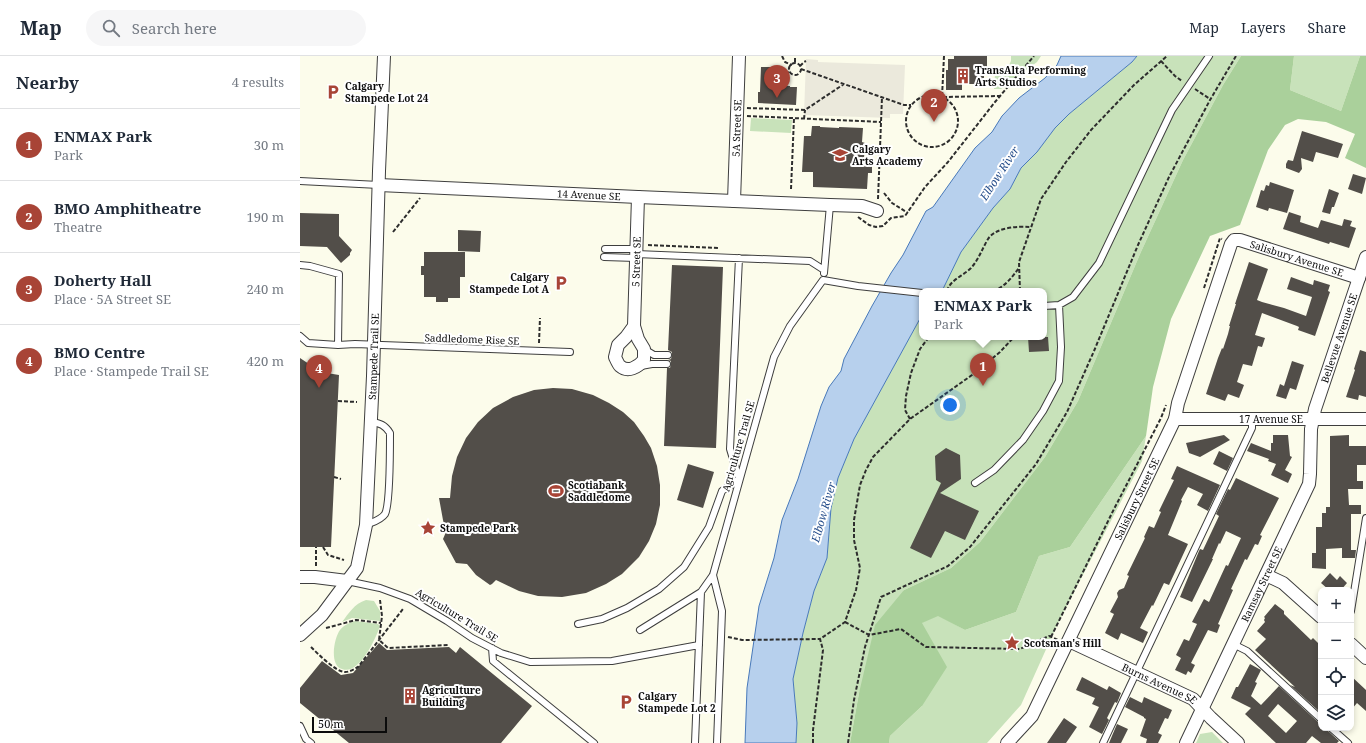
<!DOCTYPE html>
<html lang="en">
<head>
<meta charset="utf-8">
<style>
  :root { --surface:#fff; --page:#f6f6f7; --text:#1f2937; --muted:#747a83; --line:#e0e1e3; --accent:#a84436 }
  body { margin:0; font-family:"Noto Serif",serif; background:var(--page); color:var(--text) }
  .controls { position:absolute; right:12px; bottom:12px; display:grid; overflow:hidden; border-radius:8px; box-shadow:0 2px 6px #0003 }
  .controls button { width:36px; height:36px; display:grid; place-items:center; padding:0; border:0; border-bottom:1px solid var(--line); background:var(--surface); color:var(--text); font:20px sans-serif }
  .scale { position:absolute; left:12px; bottom:10px; width:75px; box-sizing:border-box; padding-left:4px; border:2px solid #0b0b0b; border-top:0; font-size:11px; line-height:14px; white-space:nowrap; color:#0b0b0b; -webkit-text-stroke:3px #fff; paint-order:stroke }
  .you { position:absolute; left:650px; top:349px; width:14px; height:14px; margin:-10px; border:3px solid #fff; border-radius:50%; background:#1a73e8; box-shadow:0 0 0 6px #1a73e833 }
  .badge { display:grid; place-items:center; width:26px; height:26px; border-radius:50%; background:var(--accent); color:#fff; font-size:13px; font-weight:700 }
  .pin { position:absolute; translate:-50% -33px; filter:drop-shadow(0 1px 2px #0008) }
  .pin::after { content:''; position:absolute; top:21px; width:14px; height:12px; background:inherit; clip-path:polygon(0 0,100% 0,50% 100%) }
  .popup { position:absolute; left:619px; top:232px; width:128px; height:52px; box-sizing:border-box; display:grid; place-content:center; border-radius:8px; background:var(--surface); filter:drop-shadow(0 1px 3px #0005); font-size:13px; white-space:nowrap; color:var(--muted) }
  .popup b { font-size:15px; color:var(--text) }
  .popup::after { content:''; position:absolute; left:50%; top:100%; margin-left:-8px; border:8px solid transparent; border-top-color:var(--surface) }
  .list { margin:0; padding:0; list-style:none }
  h2 { display:flex; justify-content:space-between; align-items:center; height:52px; margin:0; padding:0 16px; font-size:17px }
  h2 small { font-size:13px; font-weight:400; color:var(--muted) }
  .list li { display:grid; grid-template-columns:26px 1fr auto; gap:12px; align-items:center; box-sizing:border-box; height:72px; padding:0 16px; border-top:1px solid var(--line) }
  .list b { display:block; font-size:15px; white-space:nowrap }
  .list p { margin:0; font-size:13px; white-space:nowrap; color:var(--muted) }
  .list em { font-size:13px; font-style:normal; color:var(--muted) }
  .icon { flex:none; width:22px; height:22px; fill:none; stroke:currentColor; stroke-width:2; stroke-linecap:round; stroke-linejoin:round }
  .map { position:relative; flex:none; width:1066px; height:687px; overflow:hidden }
  header { display:flex; align-items:center; gap:24px; box-sizing:border-box; height:56px; padding:0 20px; background:var(--surface); border-bottom:1px solid var(--line) }
  header strong { font-size:19px }
  nav { display:flex; gap:22px; margin-inline-start:auto; font-size:14px }
  .search { width:280px; height:36px; background:var(--page); display:flex; align-items:center; gap:10px; box-sizing:border-box; padding:0 14px; border-radius:22px; color:var(--muted); font-size:15px }
  main { display:flex }
  aside { flex:1; background:var(--surface) }
  .map>svg:first-child { display:block }
  .green { fill:#c8e2ba }
  .forest { fill:#aad09b }
  .plaza { fill:#ebe9dc }
  .water { fill:#b7d0ed; stroke:#4879ba }
  .building { fill:#524e49; fill-rule:evenodd }
  .lines { fill:none; stroke-linecap:round; stroke-linejoin:round }
  .lane-casing { stroke:#3e3e3e; stroke-width:8 }
  .street-casing { stroke:#3e3e3e; stroke-width:14 }
  .path { stroke:#2d2d2d; stroke-width:2; stroke-dasharray:4 2; stroke-linecap:butt }
  .lane { stroke:#fff; stroke-width:6 }
  .street { stroke:#fff; stroke-width:12 }
  .labels { text-anchor:middle; dominant-baseline:central; stroke-width:4; stroke-linejoin:round; paint-order:stroke }
  .poi-label { font-size:10px; font-weight:bold; fill:#0b0b0b; stroke:#fff; text-anchor:start }
  .street-label { font-size:10px; fill:#0b0b0b; stroke:#fff }
  .water-label { font-size:11px; font-style:italic; fill:#264e8b; stroke:#fff }
</style>
</head>
<body>
<header>
<strong>Map</strong>
<div class="search"><svg class="icon" aria-label="search" viewBox="0 0 24 24"><circle cx="10" cy="10" r="6"/><path d="M15 15l6 6"/></svg>Search here</div>
<nav><a>Map</a><a>Layers</a><a>Share</a></nav>
</header>
<main>
<aside>
<h2>Nearby<small>4 results</small></h2>
<ul class="list">
<li><span class="badge">1</span><div><b>ENMAX Park</b><p>Park</p></div><em>30 m</em></li>
<li><span class="badge">2</span><div><b>BMO Amphitheatre</b><p>Theatre</p></div><em>190 m</em></li>
<li><span class="badge">3</span><div><b>Doherty Hall</b><p>Place · 5A Street SE</p></div><em>240 m</em></li>
<li><span class="badge">4</span><div><b>BMO Centre</b><p>Place · Stampede Trail SE</p></div><em>420 m</em></li>
</ul>
</aside>
<div class="map">
<svg width="1066" height="687" viewBox="0 0 1066 687">
  <rect width="100%" height="100%" fill="#fcfceb"/>
  <path class="green" d="M711,0H741L737,6L701,33H694L695,19L705,17L711,5Z
    M837,0H941L923,29L883,104L840,198L778,345L745,401L680,486L651,512L604,534L559,637L550,687H496L497,667L493,623L503,577L514,535L527,502L531,452L538,422L554,383L622,259V281H744V235H642L661,196L693,152L710,133L721,112L737,96L755,72L769,58L832,6Z
    M994,0H1060L1041,55L990,34Z
    M451,62L492,64L491,77L450,75Z
    M846,380L842,405L757,569L721,649L687,687H589L590,680L622,650L621,567L638,559L665,574L716,556L739,500L770,491Z
    M66,544L74,545L80,555V565L52,562L42,566C49,557 54,548 66,544Z
    M55,565L78,568L80,570C76,582 59,620 42,613C29,609 34,582 40,574C44,569 49,567 55,565Z
    M912,676L923,687H896L900,678Z"/>
  <path class="forest" d="M941,0H994L990,34L1041,55L1060,0H1066V112L1045,102L1055,78L1026,66L998,63L985,69L968,94L940,169L910,180L871,263L853,331L846,380L770,491L739,500L716,556L665,574L638,560L622,567L647,611L622,650L590,680L589,687H550L559,637L575,569L604,534L651,512L680,486L745,401L778,345L840,198L883,104L923,29Z"/>
  <path class="plaza" d="M506,3L518,4V6L605,9L603,58H590V62L504,59Z"/>
  <path class="water" d="M761,0H837L832,6L769,58L755,72L737,96L721,112L710,133L693,152L661,196L642,235H622V259L554,383L538,422L531,452L527,502L514,535L503,577L493,623L497,667L496,687H445L447,632L459,550L474,502L482,464L498,423L521,350L529,331L541,315L544,303L572,250L591,217L603,199L626,155L633,151L675,92L692,76L702,60L719,42L745,22L757,9Z"/>
  <path class="building" d="M654,0H687V15H684V28H662V34H646V14H648V3H654Z
    M461,11H473L472,17H476L475,29L490,30V31H497L496,49L458,47V36H460Z
    M512,70H520V71L539,72V71L563,72L562,86L565,87L564,102H572V117H568L567,133L513,131V116H502L504,80H511Z
    M1002,75L1043,88L1038,102L1016,96L1013,106L1001,102L1002,113L999,117L986,112V108L988,104L993,105Z
    M1053,118L1066,122L1062,138L1048,133Z
    M970,126L994,134L987,157L969,152L968,155L956,151L961,134L964,135L966,129L969,130Z
    M1029,133L1039,137L1034,151H1032L1030,158L1022,156Z
    M989,156L1001,160L1000,166L1018,172L1021,164L1042,170L1044,163L1052,165L1050,170L1056,172L1049,192L1030,186L1029,188L983,173Z
    M0,157L39,158V180L52,194L50,197V199L41,207L27,191L0,190Z
    M158,174L181,175L180,196L158,195Z
    M124,196H165V221H160V242H148V246H136V241H124V219H121V210H124Z
    M949,206L968,213L957,244L962,246L984,252L1006,260L1012,241L987,233L991,221L1013,229L1014,224L1030,229L1028,235L1030,236L1015,280L998,274L999,271L997,270L962,257L955,279L965,282L962,291L958,290L952,310L943,308L937,326L944,329L939,342L928,338L925,345L906,338L918,302L922,292L923,293L928,278L930,270H929L936,248H935Z
    M372,209L423,211L416,392L364,390L367,312H370L371,308V305L368,304L371,303L372,299V296L368,294Z
    M728,281H748L749,295L729,296Z
    M1060,294L1066,296V341L1059,339L1058,344L1046,341L1055,314L1054,313Z
    M0,302L21,316L39,319L31,491H0Z
    M992,305L1004,309L996,334L990,332L986,343L976,340L980,328L984,330Z
    M253,332L272,333L293,339L309,347L323,356L334,366L344,380L351,392L357,410L360,429V449L356,468L349,485L339,501L322,518L306,528L286,537L262,541L238,540L219,535L196,524L192,528L190,529L176,519L167,508L156,507L143,483L146,476L143,464L139,442H150L152,420L157,401L166,382L178,366L193,352L213,341L234,334Z
    M924,379L930,384L900,401L889,397L886,387Z
    M973,379H988L990,400L992,401L985,414L992,418L988,427L971,419L976,408L968,405L969,403L947,395L951,387L971,395V387H973Z
    M1049,379V390H1066V409H1057V425H1063V433H1048L1049,449H1061V458H1051V494H1056L1055,502H1042V492L1026,493V513L1012,512V497H1016V471H1022V457H1026V451H1030V380Z
    M646,392L660,399L661,423L640,437L679,455L665,484L645,475L631,502L610,492L641,427L636,424L635,400Z
    M919,395L933,402L927,415L913,408Z
    M388,408L414,416L403,452L377,444Z
    M877,410L920,429L908,455L897,449L903,438L888,431L881,444L882,445L868,479L888,488L869,529L864,527L853,550L852,549L840,572L848,576L843,587L821,577L818,584L805,577L814,558L810,556L818,541L817,537L819,534L824,532L829,520L827,519L845,482L844,481L849,470L854,472L861,456L859,455L874,424L871,423Z
    M936,422L979,442L960,479L962,480L958,489L955,488L947,504L945,503L931,533L933,534L918,568L920,569L917,577L908,574L891,607L895,609L891,617L888,615L886,619L875,614L881,602L876,599L884,583L889,585L897,568L892,566L904,543L909,546L926,509L928,510L941,482L926,475L920,488L919,487L912,503H913L892,546L880,541L899,495L900,493L903,494L919,460L916,458L928,433L930,434Z
    M1030,517L1037,524L1040,520L1047,527L1041,534H1029L1021,527Z
    M975,548L984,555V558L1011,584L1013,582L1021,590V657L990,629L995,631L955,594L966,583L957,575L965,566L964,564L965,562L964,561Z
    M79,587L87,594L149,591L156,597L160,591L232,650L201,687H49L0,647V632L22,605L41,619L53,617Z
    M950,608L961,614L955,626L957,627L951,640L961,649L979,630L1018,666L1021,667V672H1027L1028,675L1039,685L1037,687H1021L1012,680L1006,687H976L945,658L951,652L931,642L936,631H938ZM978,648L997,665L986,677L968,660Z
    M1051,620L1066,634V655L1057,647L1051,654Z
    M782,621L807,634L809,630L821,637L817,647L815,646L807,662L809,664L802,678L789,671L799,651L792,648L795,642L776,634Z
    M830,641L842,647L844,641L872,654L868,663L865,662L858,677L862,679L858,687H846L847,683L840,680L846,663L844,662V661L825,651Z
    M764,662L777,671L766,687H747Z
    M817,668L828,673L821,687H809Z"/>
  <g class="lines">
    <g class="lane-casing">
      <path id="lane" d="M0,125L79,129
        M305,193H336
        M336,198L510,205L524,214
        M304,201L336,202
        M0,209L10,210L39,218L38,289
        M524,217L530,149
        M744,250L759,249L773,241L799,207L872,54L909,0
        M0,280L8,287L38,289L55,288L270,296
        M344,293L354,299H368
        M341,310L352,308H367
        M675,427L694,414L723,384L743,355L759,325L761,291L759,249
        M66,469C73,466 81,464 85,458C90,449 90,391 90,377C85,369 80,367 71,366
        M413,519L422,555L417,687
        M47,525L80,532L110,543L147,565L172,582L201,597L230,606L312,605L399,589
        M1051,555L1066,462
        M278,568L302,563L327,552L359,533L384,511L409,471L422,435L439,423L430,393L439,202
        M340,574L401,536L413,519L474,301L490,270L523,224L558,230L622,237
        M933,588L947,595L1021,663
        M192,592L193,605L294,687
        M0,670L6,683L11,687
        M1031,672L1048,687
        M395,687L401,536
        M803,687L952,372V363"/>
    </g>
    <g class="street-casing">
      <g id="street">
        <path id="s1" d="M79,129L338,141L530,149L562,150L577,155"/>
        <path id="s2" d="M434,145L439,0"/>
        <path id="s3" d="M334,270L326,281L318,289L315,301C316,303 318,308 320,310C328,317 338,311 344,304V293L338,283L334,270L338,141"/>
        <path id="s4" d="M875,363H1066"/>
        <path d="M966,519L983,527L1021,561"/>
        <path d="M0,521H15L47,525"/>
        <path id="s5" d="M0,579L22,559L57,512L66,469L73,320L79,115L84,0"/>
        <path id="s6" d="M769,585L893,643L911,662L938,687"/>
        <path d="M1051,588L1066,602"/>
        <path id="s7" d="M707,687L732,660L875,363L878,347L931,188L934,184H940L1059,222"/>
        <path id="s8" d="M886,687L1009,428L1010,418L1011,373L1015,353L1066,201"/>
      </g>
    </g>
    <path class="path" d="M482,0L485,6L492,9
      M644,0L642,41L700,40
      M495,2V7
      M861,5L875,20L882,25
      M489 13a6 6 0 1 1 12 0a6 6 0 1 1-12 0Z
      M500,10L504,6L506,5
      M501,13L604,49H611
      M482,21L483,17L490,16
      M895,33L910,43
      M606 65a26 26 0 1 1 52 0a26 26 0 1 1-52 0Z
      M447,52L505,54L544,28
      M447,60L581,66
      M504,63L505,54
      M491,133L494,62
      M584,137L592,147L608,157
      M578,143L582,41
      M558,161L569,169L576,171L583,170L591,162L605,160L625,131L648,106L695,46L734,0
      M93,176L120,142
      M348,189L419,192
      M904,232L920,182L922,183
      M647,235C650,224 663,220 671,212C679,203 682,193 688,183C696,171 718,170 731,171
      M693,235C705,231 712,221 719,212
      M720,235L719,206L741,143L766,106L791,74L834,29L867,0
      M239,287L240,262
      M38,345L57,346
      M610,363L605,354L606,340L611,317L620,293L629,281
      M34,421L41,423
      M23,491L28,499L44,504
      M16,510V491
      M80,544L82,560L79,584L88,592L149,589
      M545,566L569,579L601,573L626,591L720,593L749,580L758,584
      M26,572L56,564L81,567
      M428,581L442,584L520,583
      M751,581L813,455L861,362L866,349
      M11,591C18,598 36,616 45,616C50,616 54,613 58,611L103,553
      M513,687V674L523,594L520,583L545,566L556,534L560,512L554,484V464L560,429L566,414L573,401L610,363L672,319L700,296L714,281
      M548,687L554,644L565,591L581,541L648,510L670,491L736,408L767,356L794,295L838,189L869,121L910,44L936,0"/>
    <use href="#lane" class="lane"/>
    <use href="#street" class="street"/>
  </g>
  <defs>
    <g id="building-bare" transform="scale(1.2)"><path d="M-4-6H4V6H1V3H-1V6H-4ZM-2.5-4.3h1.7v1.8h-1.7ZM.8-4.3h1.7v1.8H.8ZM-2.5-1h1.7V.8h-1.7ZM.8-1h1.7V.8H.8Z" fill="#a84436" stroke="#fff" stroke-width="2.5" paint-order="stroke"/></g>
    <g id="parking-bare" transform="scale(1.2)"><path d="M-3.5-5.5H1a3.5 3.5 0 0 1 0 7H-1V5.5H-3.5ZM-1-3.4V-.6H.8a1.4 1.4 0 0 0 0-2.8Z" fill="#a84436" stroke="#fff" stroke-width="2.5" paint-order="stroke"/></g>
    <g id="school-bare" transform="scale(1.2)"><path d="M0-5L7-2L0 1L-7-2ZM-4 1L0 2.5L4 1V4Q0 6-4 4Z" fill="#a84436" stroke="#fff" stroke-width="2.5" paint-order="stroke"/></g>
    <g id="stadium-bare" transform="scale(1.2)"><path d="M0-5a6.5 5 0 1 0 0 10a6.5 5 0 1 0 0-10ZM-3.5-1.8h7v3.6h-7Z" fill="#a84436" stroke="#fff" stroke-width="2.5" paint-order="stroke"/></g>
    <g id="sight-bare" transform="scale(1.2)"><path d="M0-6L1.8-2.2L6-1.7L2.9 1.2L3.7 5.4L0 3.3L-3.7 5.4L-2.9 1.2L-6-1.7L-1.8-2.2Z" fill="#a84436" stroke="#fff" stroke-width="2.5" paint-order="stroke"/></g>
  </defs>
  <g fill-rule="evenodd">
    <use href="#building-bare" x="663" y="20"/>
    <use href="#parking-bare" x="33" y="36"/>
    <use href="#school-bare" x="540" y="99"/>
    <use href="#parking-bare" x="261" y="227"/>
    <use href="#stadium-bare" x="256" y="435"/>
    <use href="#sight-bare" x="128" y="472"/>
    <use href="#sight-bare" x="712" y="587"/>
    <use href="#building-bare" x="110" y="640"/>
    <use href="#parking-bare" x="326" y="646"/>
  </g>
  <g class="labels">
    <g class="poi-label">
      <text x="675" y="14">TransAlta Performing<tspan x="675" dy="12">Arts Studios</tspan></text>
      <text x="45" y="30">Calgary<tspan x="45" dy="12">Stampede Lot 24</tspan></text>
      <text x="552" y="93">Calgary<tspan x="552" dy="12">Arts Academy</tspan></text>
      <text x="249" y="221" text-anchor="end">Calgary<tspan x="249" dy="12">Stampede Lot A</tspan></text>
      <text x="268" y="429">Scotiabank<tspan x="268" dy="12">Saddledome</tspan></text>
      <text x="140" y="472">Stampede Park</text>
      <text x="724" y="587">Scotsman's Hill</text>
      <text x="122" y="634">Agriculture<tspan x="122" dy="12">Building</tspan></text>
      <text x="338" y="640">Calgary<tspan x="338" dy="12">Stampede Lot 2</tspan></text>
    </g>
    <g class="street-label">
      <text stroke="none"><textPath href="#s2" startOffset="73">5A Street SE</textPath></text>
      <text stroke="none"><textPath href="#s1" startOffset="210">14 Avenue SE</textPath></text>
      <text stroke="none"><textPath href="#s7" startOffset="621">Salisbury Avenue SE</textPath></text>
      <text stroke="none"><textPath href="#s3" startOffset="176">5 Street SE</textPath></text>
      <text stroke="none"><textPath href="#s8" startOffset="437">Bellevue Avenue SE</textPath></text>
      <text transform="translate(172 283) rotate(2)">Saddledome Rise SE</text>
      <text stroke="none"><textPath href="#s5" startOffset="301">Stampede Trail SE</textPath></text>
      <text stroke="none"><textPath href="#s4" startOffset="96">17 Avenue SE</textPath></text>
      <text transform="translate(438 390) rotate(-74)">Agriculture Trail SE</text>
      <text stroke="none"><textPath href="#s7" startOffset="278">Salisbury Street SE</textPath></text>
      <text stroke="none"><textPath href="#s8" startOffset="176">Ramsay Street SE</textPath></text>
      <text transform="translate(157 559) rotate(31)">Agriculture Trail SE</text>
      <text stroke="none"><textPath href="#s6" startOffset="100">Burns Avenue SE</textPath></text>
    </g>
    <g class="water-label">
      <text transform="translate(699 117) rotate(-57)">Elbow River</text>
      <text transform="translate(523 456) rotate(-74)">Elbow River</text>
    </g>
  </g>
</svg>
<div class="controls">
<button>+</button>
<button>−</button>
<button><svg class="icon" aria-label="locate" viewBox="0 0 24 24"><circle cx="12" cy="12" r="6"/><path d="M12 2v4M12 18v4M2 12h4M18 12h4"/></svg></button>
<button><svg class="icon" aria-label="layers" viewBox="0 0 24 24"><path d="M12 4l9 5-9 5-9-5zM3 14l9 5 9-5"/></svg></button>
</div>
<div class="scale">50 m</div>
<div class="you"></div>
<div class="pin badge" style="left:683px;top:330px">1</div>
<div class="popup"><b>ENMAX Park</b>Park</div>
<div class="pin badge" style="left:634px;top:66px">2</div>
<div class="pin badge" style="left:477px;top:42px">3</div>
<div class="pin badge" style="left:19px;top:332px">4</div>
</div>
</main>
</body>
</html>
